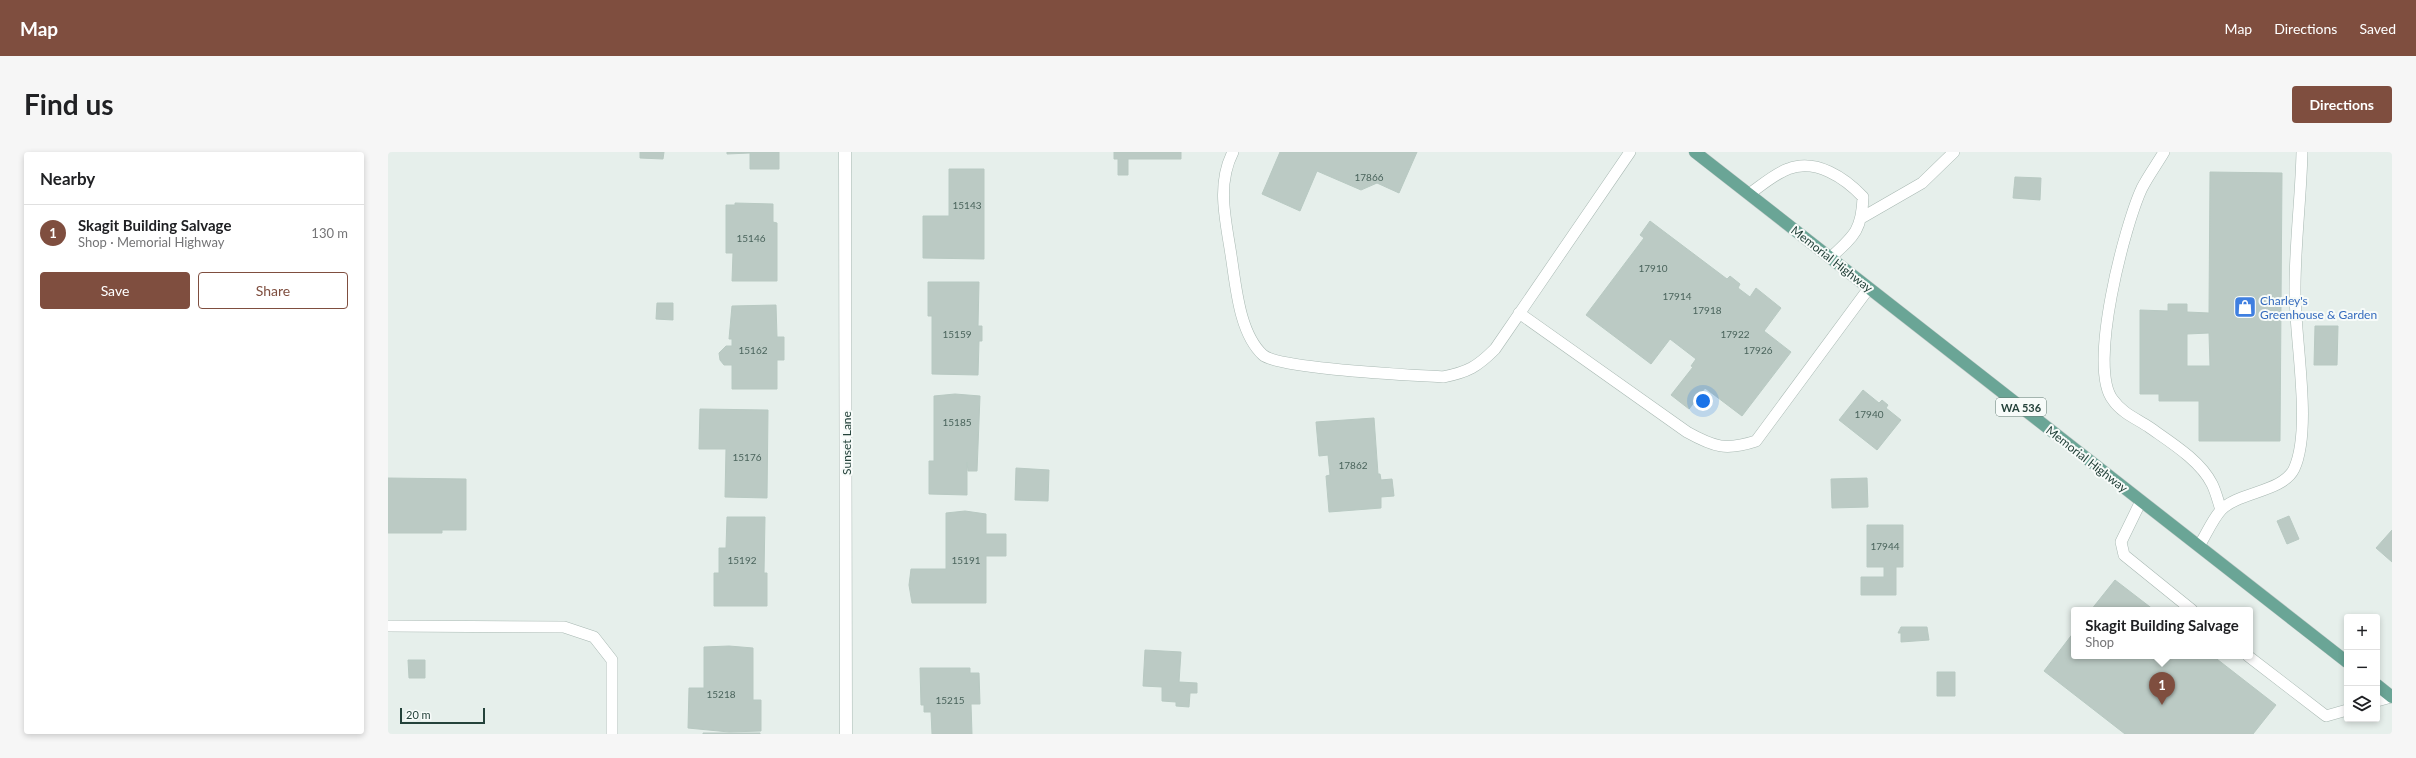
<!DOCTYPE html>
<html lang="en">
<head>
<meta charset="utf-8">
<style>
  :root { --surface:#fff; --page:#f6f6f6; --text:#202124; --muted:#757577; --line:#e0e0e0; --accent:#7f4e3f }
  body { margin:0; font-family:Lato,sans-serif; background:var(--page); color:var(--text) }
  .controls { position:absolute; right:12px; bottom:12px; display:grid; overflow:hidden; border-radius:4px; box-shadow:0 2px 6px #0003 }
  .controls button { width:36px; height:36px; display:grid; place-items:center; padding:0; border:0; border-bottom:1px solid var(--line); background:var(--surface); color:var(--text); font:20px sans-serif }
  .scale { position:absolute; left:12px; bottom:10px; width:85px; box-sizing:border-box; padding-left:4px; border:2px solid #24423a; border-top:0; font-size:11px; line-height:14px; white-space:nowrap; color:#24423a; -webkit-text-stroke:3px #f7fbf9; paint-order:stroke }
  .you { position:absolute; left:1315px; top:249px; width:14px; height:14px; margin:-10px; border:3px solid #fff; border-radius:50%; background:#1a73e8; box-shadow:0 0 0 6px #1a73e833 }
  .badge { display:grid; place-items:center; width:26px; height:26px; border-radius:50%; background:var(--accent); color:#fff; font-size:13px; font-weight:700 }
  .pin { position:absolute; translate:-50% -33px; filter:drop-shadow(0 1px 2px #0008) }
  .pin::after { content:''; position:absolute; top:21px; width:14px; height:12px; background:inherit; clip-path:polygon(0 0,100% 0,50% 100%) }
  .popup { position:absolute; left:1683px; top:455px; width:182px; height:52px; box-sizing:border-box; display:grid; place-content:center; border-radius:4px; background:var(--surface); filter:drop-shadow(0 1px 3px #0005); font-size:13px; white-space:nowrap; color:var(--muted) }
  .popup b { font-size:15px; color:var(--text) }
  .popup::after { content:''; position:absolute; left:50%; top:100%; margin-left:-8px; border:8px solid transparent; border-top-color:var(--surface) }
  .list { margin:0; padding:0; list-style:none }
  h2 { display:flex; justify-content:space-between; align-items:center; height:52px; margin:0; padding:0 16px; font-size:17px }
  h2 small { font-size:13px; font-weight:400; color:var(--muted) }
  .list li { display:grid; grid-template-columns:26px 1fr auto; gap:12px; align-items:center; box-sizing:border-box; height:56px; padding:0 16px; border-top:1px solid var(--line) }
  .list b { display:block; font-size:15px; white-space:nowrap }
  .list p { margin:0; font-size:13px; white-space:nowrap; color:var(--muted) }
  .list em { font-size:13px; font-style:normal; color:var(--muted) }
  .actions { display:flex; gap:8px; padding:12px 16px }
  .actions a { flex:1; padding:9px 0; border:1px solid var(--accent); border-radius:4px; text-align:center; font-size:14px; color:var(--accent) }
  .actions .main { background:var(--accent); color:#fff }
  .icon { flex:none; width:22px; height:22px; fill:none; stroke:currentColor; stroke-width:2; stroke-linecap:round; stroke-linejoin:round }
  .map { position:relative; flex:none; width:2004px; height:582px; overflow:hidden; border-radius:4px }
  header { display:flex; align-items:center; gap:24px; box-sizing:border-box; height:56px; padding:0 20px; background:var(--accent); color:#fff }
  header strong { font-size:19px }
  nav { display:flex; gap:22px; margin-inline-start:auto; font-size:14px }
  .intro { display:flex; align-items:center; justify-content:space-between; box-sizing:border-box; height:96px; padding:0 24px }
  h1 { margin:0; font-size:28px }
  .button { padding:10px 18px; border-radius:4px; background:var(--accent); color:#fff; font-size:14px; font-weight:700 }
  main { display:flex; gap:24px; padding:0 24px }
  aside { flex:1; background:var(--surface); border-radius:4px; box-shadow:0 2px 6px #0003 }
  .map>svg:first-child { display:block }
  .building { fill:#bbcac4; stroke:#b8c9c2; fill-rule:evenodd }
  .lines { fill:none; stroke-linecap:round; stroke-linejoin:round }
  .service-casing { stroke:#a8b8b2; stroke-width:12 }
  .minor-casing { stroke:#a8b8b2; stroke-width:13 }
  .primary-casing { stroke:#c2cac8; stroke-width:13 }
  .service { stroke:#fff; stroke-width:11 }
  .minor { stroke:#fff; stroke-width:12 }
  .primary { stroke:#6aa596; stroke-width:12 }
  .labels { text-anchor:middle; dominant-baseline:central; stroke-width:4; stroke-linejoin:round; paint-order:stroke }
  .number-label { font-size:10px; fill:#4a645c }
  .shield { fill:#f7fbf9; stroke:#637a73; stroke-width:1 }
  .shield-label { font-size:11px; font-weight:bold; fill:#24423a }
  .street-label { font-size:12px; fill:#24423a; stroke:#f7fbf9 }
  .shop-label { font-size:12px; fill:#366cbe; stroke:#f7fbf9; text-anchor:start }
</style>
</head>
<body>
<header>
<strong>Map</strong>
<nav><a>Map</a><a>Directions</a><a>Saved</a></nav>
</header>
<div class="intro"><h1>Find us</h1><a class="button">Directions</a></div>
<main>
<aside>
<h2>Nearby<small></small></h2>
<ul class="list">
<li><span class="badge">1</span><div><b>Skagit Building Salvage</b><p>Shop · Memorial Highway</p></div><em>130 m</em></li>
</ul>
<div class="actions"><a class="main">Save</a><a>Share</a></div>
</aside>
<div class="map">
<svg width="2004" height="582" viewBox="0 0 2004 582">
  <rect width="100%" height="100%" fill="#e6efeb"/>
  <path class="building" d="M252,0H276L275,7L252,6Z
    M339,0H391V17H362V1L339,2Z
    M726,0H793V7H740V23H730V7H726Z
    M892,0H1029L1011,41L989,31L973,38L929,19L912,59L874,42Z
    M561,17H596V107L535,106V64H561Z
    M1822,20L1894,21L1892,289H1811V249H1771V242H1752V158L1780,159V152H1799V160L1821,161ZM1821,181L1822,214H1799V182Z
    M1627,25L1653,26L1652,48L1625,46Z
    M347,51L385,52V70L389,71V129H344L345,101H338V53H347Z
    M1262,69L1339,127L1342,124L1352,132L1350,136L1362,145L1368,136L1393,156L1376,179L1403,200L1354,264L1317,236L1301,257L1283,243L1305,215L1303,214L1308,207L1282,187L1263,212L1198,163L1256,86L1252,83Z
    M540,130H591L590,174H594V189H591L590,223L544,222V164H540Z
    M269,151H285V168L268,167Z
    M388,153L389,185H396V208H389V237H344V213H336L332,208L331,201L338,194H344V187H341L344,154Z
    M1927,174H1950L1949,213H1926Z
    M1475,238L1491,251L1494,248L1500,253L1498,256L1513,268L1489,298L1451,268Z
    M567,242L592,244L589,319H580L579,310V343L541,342V309H546V244Z
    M312,257L380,258L379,346L337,345L338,297H311Z
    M986,266L990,322H992L993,328L1004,327L1006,344L993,345V356L941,360L938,324L942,323L940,303L931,304L928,270Z
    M628,316L661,318L660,349L627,348Z
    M0,326L78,327V378H54V381H0Z
    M1479,326L1480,355L1444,356L1443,327Z
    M577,359L598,362V382H618V404H598V451H524L521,433L523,417H558V361Z
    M1901,364L1911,387L1899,392L1889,369Z
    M339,365H377L376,421H379V454H326V421H331V396H338Z
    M1479,373H1515V415H1508V443H1473V425H1496V415H1479Z
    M2004,378V410L1988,396Z
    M1727,428L1766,458H1703Z
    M1513,475H1539L1541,488L1513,490V481H1510Z
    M1686,480V504H1825L1888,553L1865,582H1737L1656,519Z
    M341,494L365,496V548H373V579L341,580L300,576L301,536H316V495Z
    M757,498L793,500L791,530L809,531V541H802L801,555L788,554V550L774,549V535L755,534Z
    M20,508H37V526H21Z
    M532,516H582V521H591L592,552H583L584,582H544L543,560H536V553H533Z
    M1549,520H1567V544H1549Z
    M315,581H372V582H315Z"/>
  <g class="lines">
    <g class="service-casing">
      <path id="service" d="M845,0C828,33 838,69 843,103C848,134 851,181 875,203C892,217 1025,223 1055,225C1080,220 1089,215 1107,197L1242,0
        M1776,0C1769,12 1760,24 1754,36C1737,72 1699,216 1725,248C1734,261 1749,267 1761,275C1782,290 1812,308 1824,332C1828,340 1830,349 1833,358
        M1361,42C1373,34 1386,22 1400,17C1428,6 1457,26 1475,45C1474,78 1466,84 1442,106
        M1475,65L1534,31L1566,0
        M1131,161L1299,280C1326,295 1338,299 1368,289L1481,136
        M1753,349L1733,390L1736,403L1804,458
        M1811,394C1818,383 1824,368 1833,358C1850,340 1895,340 1906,317C1925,276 1906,184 1907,136C1907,91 1913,45 1914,0
        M0,474L176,475L206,485L224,508V582
        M1860,504L1938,564L1959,558
        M1989,549L2003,545"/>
    </g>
    <g class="minor-casing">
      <path id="minor" d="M457,0L458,582"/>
    </g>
    <g class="primary-casing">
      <path id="primary" d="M1307,0L1959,510
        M1989,533L2004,545"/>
    </g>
    <use href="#service" class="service"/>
    <use href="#minor" class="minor"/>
    <use href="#primary" class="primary"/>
  </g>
  <defs>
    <g id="shop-square" transform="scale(1.15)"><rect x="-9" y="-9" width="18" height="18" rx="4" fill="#3f7fe0" stroke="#f7fbf9"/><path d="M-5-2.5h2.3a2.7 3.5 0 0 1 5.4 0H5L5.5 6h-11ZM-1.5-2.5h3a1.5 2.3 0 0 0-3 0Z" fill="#fff"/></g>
  </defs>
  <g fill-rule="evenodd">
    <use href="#shop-square" x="1857" y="155"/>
  </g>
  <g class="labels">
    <g class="number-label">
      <text x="981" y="25">17866</text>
      <text x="579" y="53">15143</text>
      <text x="363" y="86">15146</text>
      <text x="1265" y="116">17910</text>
      <text x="1289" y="144">17914</text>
      <text x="1319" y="158">17918</text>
      <text x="569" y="182">15159</text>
      <text x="1347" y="182">17922</text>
      <text x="365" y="198">15162</text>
      <text x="1370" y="198">17926</text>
      <text x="1481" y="262">17940</text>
      <text x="569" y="270">15185</text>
      <text x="359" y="305">15176</text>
      <text x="965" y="313">17862</text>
      <text x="1497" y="394">17944</text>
      <text x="354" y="408">15192</text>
      <text x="578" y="408">15191</text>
      <text x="333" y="542">15218</text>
      <text x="562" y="548">15215</text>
    </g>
    <rect class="shield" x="1608" y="246" width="50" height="18" rx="3"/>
    <g class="shield-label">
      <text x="1633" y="255">WA 536</text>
    </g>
    <g class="street-label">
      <text transform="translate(1444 107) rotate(38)">Memorial Highway</text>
      <text transform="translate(458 291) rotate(-90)">Sunset Lane</text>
      <text transform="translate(1699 307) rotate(38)">Memorial Highway</text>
    </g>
    <g class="shop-label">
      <text x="1872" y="148">Charley's<tspan x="1872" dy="14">Greenhouse &amp; Garden</tspan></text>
    </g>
  </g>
</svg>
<div class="controls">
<button>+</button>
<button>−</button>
<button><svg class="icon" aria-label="layers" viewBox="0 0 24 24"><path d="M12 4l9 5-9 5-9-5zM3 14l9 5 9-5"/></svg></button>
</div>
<div class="scale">20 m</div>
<div class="you"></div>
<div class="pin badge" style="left:1774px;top:553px">1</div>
<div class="popup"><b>Skagit Building Salvage</b>Shop</div>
</div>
</main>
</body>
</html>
